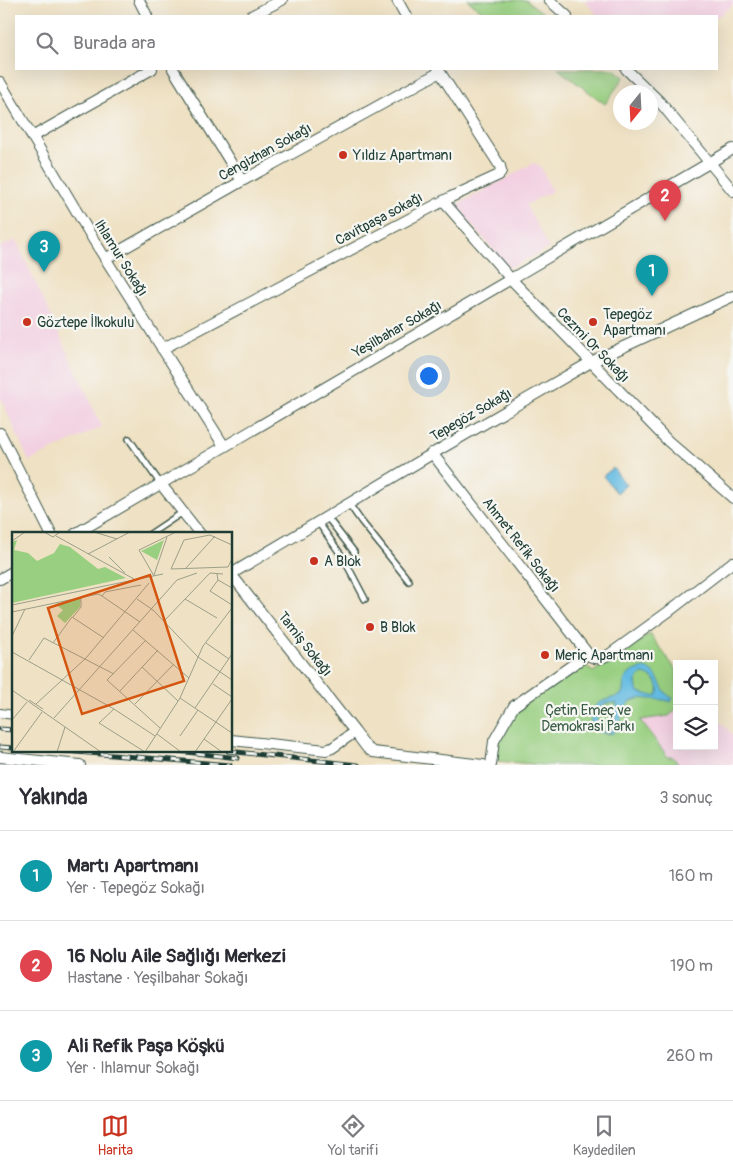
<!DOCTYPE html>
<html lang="tr">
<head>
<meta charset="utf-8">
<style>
  :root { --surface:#fff; --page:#f7f7f7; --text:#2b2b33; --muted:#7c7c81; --line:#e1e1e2; --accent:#c8321e }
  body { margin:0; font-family:Pangolin,sans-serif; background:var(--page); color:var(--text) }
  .controls { position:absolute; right:15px; bottom:15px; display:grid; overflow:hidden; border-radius:0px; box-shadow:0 5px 20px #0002 }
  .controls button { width:45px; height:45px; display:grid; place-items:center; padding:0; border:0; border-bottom:1px solid var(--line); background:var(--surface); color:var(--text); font:25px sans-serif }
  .compass { position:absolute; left:613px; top:85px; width:45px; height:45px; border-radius:50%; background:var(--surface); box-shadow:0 5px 20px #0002; rotate:198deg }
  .you { position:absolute; left:428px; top:375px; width:18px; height:18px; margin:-12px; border:4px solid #fff; border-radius:50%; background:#1a73e8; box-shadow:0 0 0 8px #1a73e833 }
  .badge { display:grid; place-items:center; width:32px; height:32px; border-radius:50%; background:var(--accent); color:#fff; font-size:16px; font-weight:700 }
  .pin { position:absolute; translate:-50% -41px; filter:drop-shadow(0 1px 2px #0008) }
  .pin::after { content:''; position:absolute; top:26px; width:18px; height:15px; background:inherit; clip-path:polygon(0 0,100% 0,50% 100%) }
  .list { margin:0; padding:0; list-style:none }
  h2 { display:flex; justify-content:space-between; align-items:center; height:65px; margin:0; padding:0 20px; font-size:21px }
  h2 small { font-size:16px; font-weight:400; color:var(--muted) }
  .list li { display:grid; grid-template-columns:32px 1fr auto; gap:15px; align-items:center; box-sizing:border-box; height:90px; padding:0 20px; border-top:1px solid var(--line) }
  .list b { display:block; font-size:19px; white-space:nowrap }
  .list p { margin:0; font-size:16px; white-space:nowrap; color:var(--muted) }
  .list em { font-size:16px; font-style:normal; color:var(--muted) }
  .icon { flex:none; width:28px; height:28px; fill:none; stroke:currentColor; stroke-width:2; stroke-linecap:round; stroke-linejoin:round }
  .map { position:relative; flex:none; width:733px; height:765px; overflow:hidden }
  .search { position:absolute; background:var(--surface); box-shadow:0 5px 20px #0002; left:15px; right:15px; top:15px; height:55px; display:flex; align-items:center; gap:12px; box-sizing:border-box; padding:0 18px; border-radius:0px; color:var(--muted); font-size:19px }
  .sheet { height:335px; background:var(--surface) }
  nav { display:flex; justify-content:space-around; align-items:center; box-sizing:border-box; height:70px; border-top:1px solid var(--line); background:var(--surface); font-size:14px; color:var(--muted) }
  nav a { display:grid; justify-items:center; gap:2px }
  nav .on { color:var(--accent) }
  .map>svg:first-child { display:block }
  .built { fill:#f2cfe1 }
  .green { fill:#99cf81; stroke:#5c865a }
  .water { fill:#65bbe2; stroke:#427c8b; fill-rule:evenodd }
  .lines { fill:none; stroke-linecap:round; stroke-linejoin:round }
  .service-casing { stroke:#3e5649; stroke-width:8 }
  .pedestrian-casing { stroke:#3e5649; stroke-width:10 }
  .minor-casing { stroke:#3e5649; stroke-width:12 }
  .service { stroke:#fff; stroke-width:5 }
  .pedestrian { stroke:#fff; stroke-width:8 }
  .minor { stroke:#fff; stroke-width:10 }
  .rail-casing { stroke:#1f3d34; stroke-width:5 }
  .rail { stroke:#f6f6f2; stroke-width:3; stroke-dasharray:9; stroke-linecap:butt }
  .poi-dot { fill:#c8321e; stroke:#f6f6f2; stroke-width:2 }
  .labels { text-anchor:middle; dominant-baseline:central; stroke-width:4.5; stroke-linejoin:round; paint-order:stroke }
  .street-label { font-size:14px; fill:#1f3d34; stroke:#f6f6f2 }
  .poi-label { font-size:14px; fill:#1f3d34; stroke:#f6f6f2; text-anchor:start }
  .park-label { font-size:14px; fill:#375a43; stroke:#f6f6f2 }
  .inset-road { fill:none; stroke:#9c9f8a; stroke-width:1 }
  .view { fill:#d45610; fill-opacity:0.15; stroke:#d45610; stroke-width:2.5 }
  .inset-edge { fill:none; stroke:#1f3d34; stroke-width:2.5 }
</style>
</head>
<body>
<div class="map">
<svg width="733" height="765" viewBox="0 0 733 765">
  <rect width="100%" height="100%" fill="#f6f6f2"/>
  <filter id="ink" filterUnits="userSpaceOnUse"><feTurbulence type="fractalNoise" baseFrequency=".02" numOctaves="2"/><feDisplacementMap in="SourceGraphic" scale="10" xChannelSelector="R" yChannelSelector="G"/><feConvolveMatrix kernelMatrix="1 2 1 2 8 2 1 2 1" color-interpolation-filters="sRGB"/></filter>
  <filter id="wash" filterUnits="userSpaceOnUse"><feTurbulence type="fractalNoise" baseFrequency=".0096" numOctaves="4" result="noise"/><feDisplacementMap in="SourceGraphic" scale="20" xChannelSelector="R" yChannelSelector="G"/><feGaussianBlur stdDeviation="1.12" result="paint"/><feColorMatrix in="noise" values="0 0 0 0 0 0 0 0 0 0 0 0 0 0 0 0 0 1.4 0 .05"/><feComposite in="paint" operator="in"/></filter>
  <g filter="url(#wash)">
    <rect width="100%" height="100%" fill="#efe1c3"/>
    <path class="built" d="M584,0H733V5L717,17L598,16Z
      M534,163L541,167L552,191L526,205L549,248L509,268L455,206Z
      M16,240L102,427L29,461L0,396V247Z
      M677,709V746H714V715L733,735V765H679L673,757H668L640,720L669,716Z"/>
    <path class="green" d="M467,0H526L547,16H489Z
      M558,69H614L624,77L605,104Z
      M650,634L677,671V709L669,716L640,720L668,757H673L679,765H545L498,761L493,748L518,706L586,666L593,672Z"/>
    <path class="water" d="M613,468L626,485L617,493L603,476Z
      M646,668C664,676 658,692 673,698L671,702C664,699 658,700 651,699C617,695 627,718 613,733C597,738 583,719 595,706C603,699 612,699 621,695C624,690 623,687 624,682C626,673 637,669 646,668ZM642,674C652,675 662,684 657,695L653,696L639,692L637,689L636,681ZM608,703H617L614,726L609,733H606C601,730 601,728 598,723C594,713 598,707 608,703Z"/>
  </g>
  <g filter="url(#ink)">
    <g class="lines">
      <g class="service-casing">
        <path id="service" d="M129,439L160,483
          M349,504L361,521L409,581
          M327,517L354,552
          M318,522L344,559L365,599
          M150,534L183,512"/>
      </g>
      <g class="pedestrian-casing">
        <path id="pedestrian" d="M0,713L14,715"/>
      </g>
      <g class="minor-casing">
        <path id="minor" d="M139,0L147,16
          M397,0L406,16
          M549,0L567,16
          M251,16L282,0
          M173,69L242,181
          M626,69L659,101L733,191
          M0,82L93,239L224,446
          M32,137L152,69
          M443,201L510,278L668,441L733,498
          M105,259L242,181L440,72
          M162,349L451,197L499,175L501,171L500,166L438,69
          M0,433L51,534
          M432,453L588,654C595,661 602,659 610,654L668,612L733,562
          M160,483L200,534
          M75,534L733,149
          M231,574L442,448L591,362L733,296
          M231,574L355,732
          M0,579L14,571
          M231,740L326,750L332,748L355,732L367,748L373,752L483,765
          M0,757L80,765
          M491,765L494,741L514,706L588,654"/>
      </g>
      <use href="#service" class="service"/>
      <use href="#pedestrian" class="pedestrian"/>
      <use href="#minor" class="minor"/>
      <g class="rail-casing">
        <path id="rail" d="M0,729L14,730
          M0,747L14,748
          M65,751L230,765
          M178,751L238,758
          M228,751L358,765"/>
      </g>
      <use href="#rail" class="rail"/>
    </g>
  </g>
  <g class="poi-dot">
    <circle cx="343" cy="155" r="5"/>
    <circle cx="27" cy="322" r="5"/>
    <circle cx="593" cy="322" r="5"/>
    <circle cx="314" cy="561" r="5"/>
    <circle cx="370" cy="627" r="5"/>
    <circle cx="545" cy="655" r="5"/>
  </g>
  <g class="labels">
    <g class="street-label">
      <text transform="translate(265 152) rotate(-29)">Cengizhan Sokağı</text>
      <text transform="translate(379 219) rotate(-28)">Cavitpaşa sokağı</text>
      <text transform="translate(121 258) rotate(58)">Ihlamur Sokağı</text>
      <text transform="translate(397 329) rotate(-30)">Yeşilbahar Sokağı</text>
      <text transform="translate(593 345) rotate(46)">Cezmi Or Sokağı</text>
      <text transform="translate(471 415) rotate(-30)">Tepegöz Sokağı</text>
      <text transform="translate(521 545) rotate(52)">Ahmet Refik Sokağı</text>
      <text transform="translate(305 644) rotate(52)">Tamiş Sokağı</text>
    </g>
    <g class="poi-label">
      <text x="353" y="155">Yıldız Apartmanı</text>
      <text x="603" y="314">Tepegöz<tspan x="603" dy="16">Apartmanı</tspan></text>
      <text x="37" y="322">Göztepe İlkokulu</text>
      <text x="324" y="561">A Blok</text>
      <text x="380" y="627">B Blok</text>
      <text x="555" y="655">Meriç Apartmanı</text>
    </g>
    <g class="park-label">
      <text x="588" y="710">Çetin Emeç ve<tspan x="588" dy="16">Demokrasi Parkı</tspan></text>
    </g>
  </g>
  <g transform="translate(12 532)">
    <rect width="220" height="220" fill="#efe1c3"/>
    <path d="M5,8L2,18L16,21L25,29L42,21L48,12L58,15L86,37L93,35L114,46L0,71V10ZM152,8L145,28L129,19ZM69,66L68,75L53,91L45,84L51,78L43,72Z" fill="#99cf81"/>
    <path class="inset-road" d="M32,0L41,5L48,0M82,0L105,7M44,4L122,47M0,9L13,0M220,13L198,3L172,8L159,37L216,35L220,27M76,22L118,0M97,25L113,41M174,36L203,4M205,42L206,48L198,59L220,73M142,43L155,5M142,44L127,18L164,0M206,48L220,56M90,64L128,90M125,67L141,78L186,125L220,148M173,67L205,86M0,73L151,42M0,80L86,62L90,64L93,60L129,53M61,85L69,75V65M152,89L198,41L211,42M121,98L177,146M0,104L13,77M134,108L95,148L148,196M41,111L60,85L92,106M194,111L217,127M0,120L102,177L143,204M17,128L32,106L102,142M130,135L166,169M201,152L220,165M0,158L89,220M108,159L146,118M168,166L220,201M17,168L31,177M24,172L74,126L137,51M123,172L162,132M183,176L220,122M102,177L87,191L133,220M42,186L165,48L185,41M0,188L15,170M145,202L169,220M168,204L186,178M192,207L210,220M1,220L30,180M45,220L53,195M133,220L168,166L191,114L220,76M183,220L220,167"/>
    <path class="view" d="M138,43L172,149L70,182L36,76Z"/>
    <rect width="220" height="220" class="inset-edge"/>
  </g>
</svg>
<div class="controls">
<button><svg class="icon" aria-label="locate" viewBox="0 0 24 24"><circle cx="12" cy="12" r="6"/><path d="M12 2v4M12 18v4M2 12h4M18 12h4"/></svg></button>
<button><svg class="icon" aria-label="layers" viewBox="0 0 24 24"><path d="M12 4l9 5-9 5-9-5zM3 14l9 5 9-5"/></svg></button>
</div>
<svg class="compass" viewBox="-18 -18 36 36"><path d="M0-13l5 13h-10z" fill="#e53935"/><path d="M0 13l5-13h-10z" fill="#7c7c81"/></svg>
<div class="you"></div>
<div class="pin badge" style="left:652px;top:296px;background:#0f9aa8">1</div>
<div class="pin badge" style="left:665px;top:221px;background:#e0444e">2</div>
<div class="pin badge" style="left:44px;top:272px;background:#0f9aa8">3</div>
<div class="search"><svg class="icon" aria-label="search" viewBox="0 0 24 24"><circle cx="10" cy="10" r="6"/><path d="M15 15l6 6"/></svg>Burada ara</div>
</div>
<section class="sheet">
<h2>Yakında<small>3 sonuç</small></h2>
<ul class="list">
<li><span class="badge" style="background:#0f9aa8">1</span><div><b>Martı Apartmanı</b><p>Yer · Tepegöz Sokağı</p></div><em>160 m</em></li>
<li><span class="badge" style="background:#e0444e">2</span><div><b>16 Nolu Aile Sağlığı Merkezi</b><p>Hastane · Yeşilbahar Sokağı</p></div><em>190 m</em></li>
<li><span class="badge" style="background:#0f9aa8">3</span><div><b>Ali Refik Paşa Köşkü</b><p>Yer · Ihlamur Sokağı</p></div><em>260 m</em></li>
</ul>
</section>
<nav>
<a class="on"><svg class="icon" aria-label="map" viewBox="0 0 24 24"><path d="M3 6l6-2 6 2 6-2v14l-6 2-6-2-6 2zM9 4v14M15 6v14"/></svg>Harita</a>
<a><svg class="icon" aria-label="directions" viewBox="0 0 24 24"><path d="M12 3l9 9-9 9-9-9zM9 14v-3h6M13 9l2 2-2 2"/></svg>Yol tarifi</a>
<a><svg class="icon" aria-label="saved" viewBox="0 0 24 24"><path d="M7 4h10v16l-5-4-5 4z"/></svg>Kaydedilen</a>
</nav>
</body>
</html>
